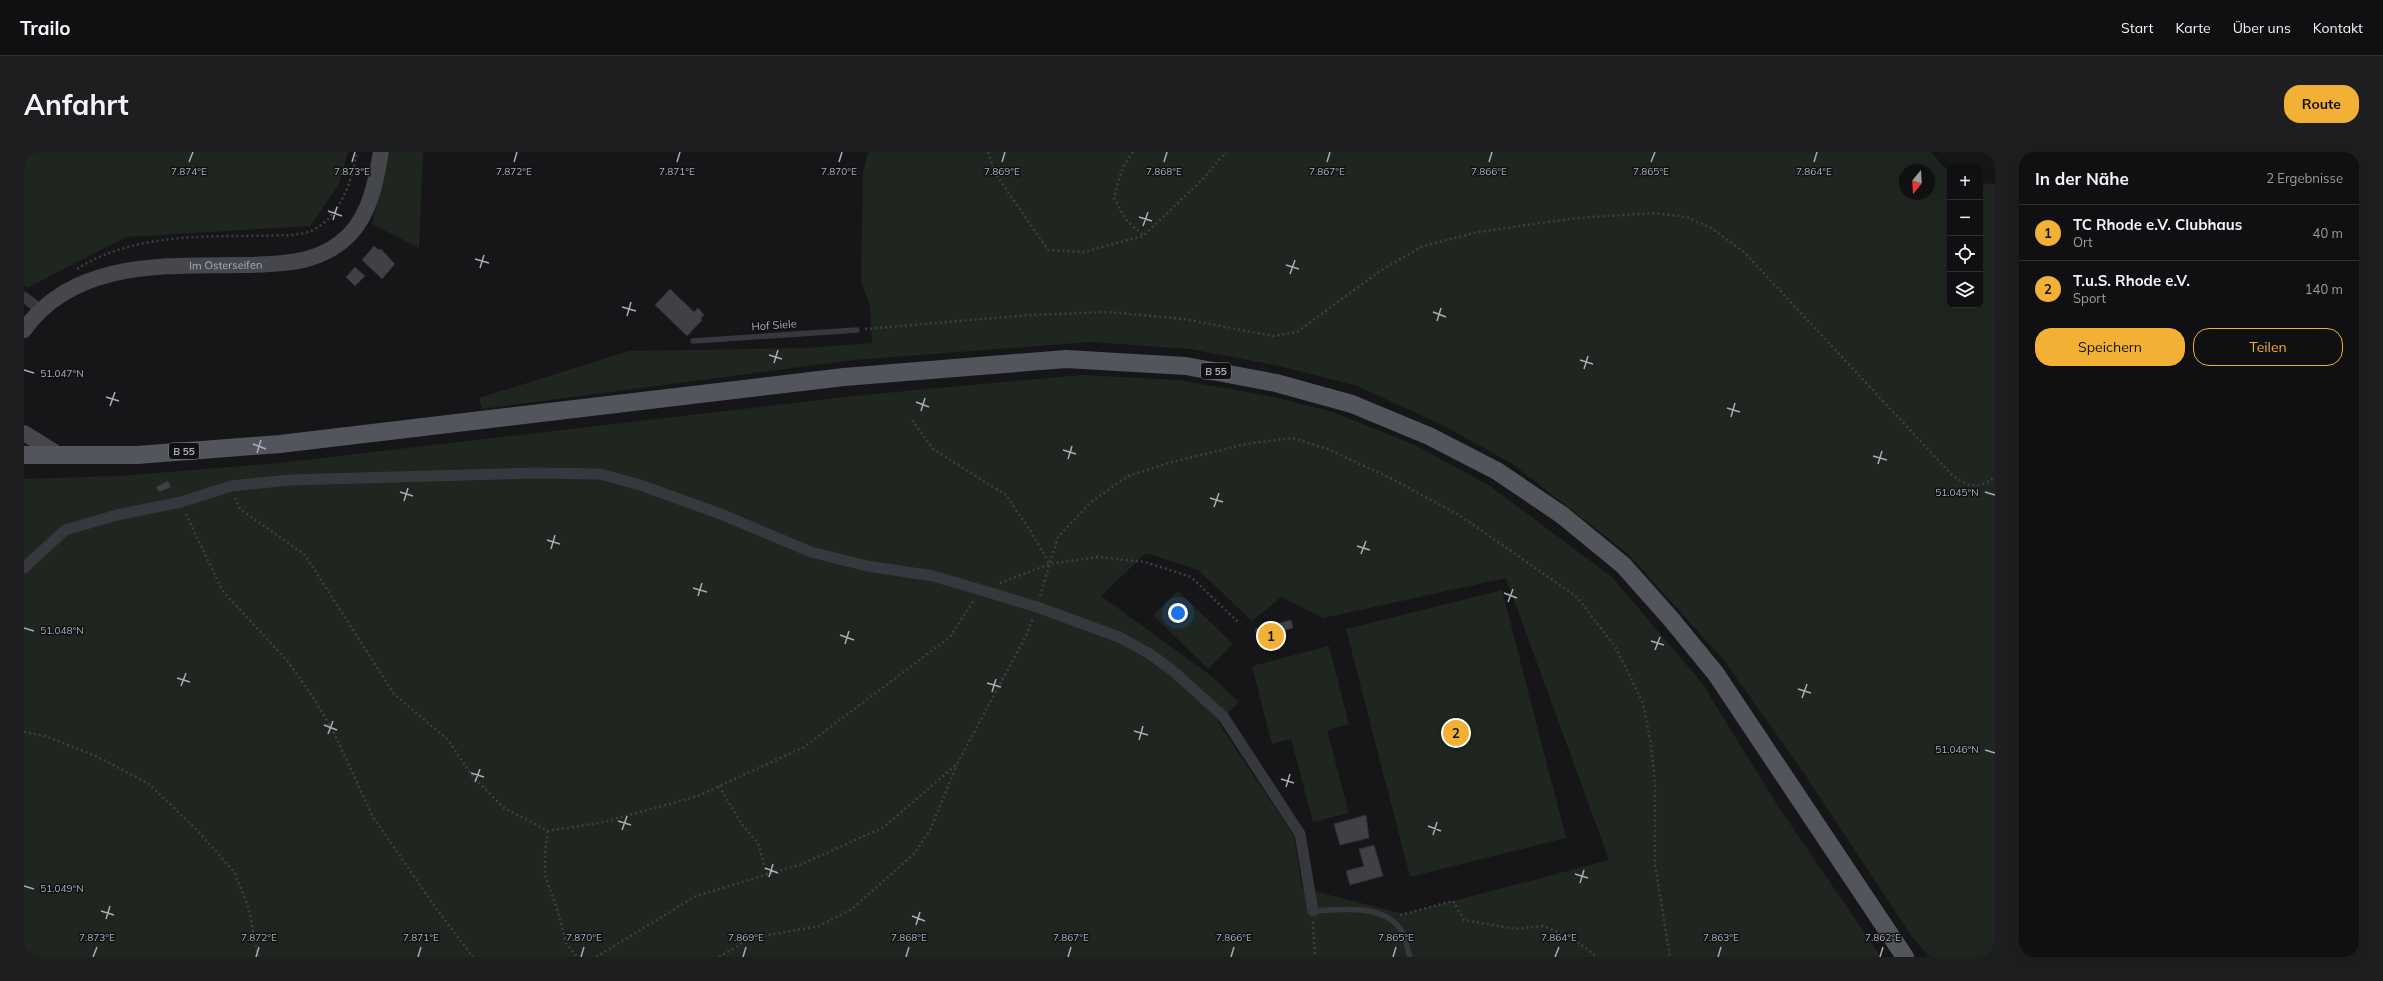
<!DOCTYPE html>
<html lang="de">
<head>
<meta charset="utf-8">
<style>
  :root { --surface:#101012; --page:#1e1e20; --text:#f1f3f6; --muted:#9c9d9f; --line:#303032; --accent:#f2b134 }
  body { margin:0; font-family:Mulish,sans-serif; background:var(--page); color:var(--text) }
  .controls { position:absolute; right:12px; top:12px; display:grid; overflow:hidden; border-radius:8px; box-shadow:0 4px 16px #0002 }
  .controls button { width:36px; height:36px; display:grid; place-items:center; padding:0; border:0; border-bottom:1px solid var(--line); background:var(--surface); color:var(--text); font:20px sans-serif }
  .compass { position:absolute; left:1875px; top:12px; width:36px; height:36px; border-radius:50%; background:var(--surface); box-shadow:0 4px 16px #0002; rotate:198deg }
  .you { position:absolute; left:1154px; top:461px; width:14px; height:14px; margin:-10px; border:3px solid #fff; border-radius:50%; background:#1a73e8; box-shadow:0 0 0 6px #1a73e833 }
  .badge { display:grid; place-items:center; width:26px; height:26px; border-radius:50%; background:var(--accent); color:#111; font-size:13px; font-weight:700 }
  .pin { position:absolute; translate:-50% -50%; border:2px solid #fff; box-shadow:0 1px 4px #0006 }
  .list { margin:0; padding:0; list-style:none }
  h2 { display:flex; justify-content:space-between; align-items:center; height:52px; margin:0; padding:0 16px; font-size:17px }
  h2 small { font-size:13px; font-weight:400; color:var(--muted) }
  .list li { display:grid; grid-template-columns:26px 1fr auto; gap:12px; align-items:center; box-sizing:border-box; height:56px; padding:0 16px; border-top:1px solid var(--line) }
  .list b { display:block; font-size:15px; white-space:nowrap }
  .list p { margin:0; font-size:13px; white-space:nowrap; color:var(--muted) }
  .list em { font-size:13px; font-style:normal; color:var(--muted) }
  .actions { display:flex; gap:8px; padding:12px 16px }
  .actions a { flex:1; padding:9px 0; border:1px solid var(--accent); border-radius:16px; text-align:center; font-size:14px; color:var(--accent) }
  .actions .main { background:var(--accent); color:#111 }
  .icon { flex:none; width:22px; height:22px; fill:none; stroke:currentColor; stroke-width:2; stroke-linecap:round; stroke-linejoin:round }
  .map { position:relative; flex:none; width:1971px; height:805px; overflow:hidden; border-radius:16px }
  header { display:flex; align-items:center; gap:24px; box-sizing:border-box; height:56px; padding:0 20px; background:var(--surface); border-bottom:1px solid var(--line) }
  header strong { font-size:19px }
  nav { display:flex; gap:22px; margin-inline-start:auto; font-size:14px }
  .intro { display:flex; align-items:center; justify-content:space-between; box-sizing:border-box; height:96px; padding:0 24px }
  h1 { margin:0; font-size:28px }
  .button { padding:10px 18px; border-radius:16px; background:var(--accent); color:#111; font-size:14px; font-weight:700 }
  main { display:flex; gap:24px; padding:0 24px }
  aside { flex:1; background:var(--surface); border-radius:16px; box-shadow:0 4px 16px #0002 }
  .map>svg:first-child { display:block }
  .green { fill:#1e261f; fill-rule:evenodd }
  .building { fill:#404145; stroke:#303034 }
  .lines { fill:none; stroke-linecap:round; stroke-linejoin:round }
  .path { stroke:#3d3f44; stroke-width:2.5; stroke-dasharray:2 3; stroke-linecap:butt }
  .lane { stroke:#37383d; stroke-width:5.5 }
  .street { stroke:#37383d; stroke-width:11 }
  .secondary { stroke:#45474d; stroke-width:16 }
  .primary { stroke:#53555c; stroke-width:18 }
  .ticks { fill:none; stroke:#a8adb8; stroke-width:1.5 }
  .labels { text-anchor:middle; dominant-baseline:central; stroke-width:3; stroke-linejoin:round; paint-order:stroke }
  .shield { fill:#111113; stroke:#7b7e86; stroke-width:1 }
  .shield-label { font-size:10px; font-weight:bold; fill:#a8adb8 }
  .street-label { font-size:11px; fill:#a8adb8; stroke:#111113 }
  .ticks-label { font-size:10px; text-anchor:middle; fill:#a8adb8; stroke:#111113; stroke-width:3; stroke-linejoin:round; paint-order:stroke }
</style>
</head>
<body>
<header>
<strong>Trailo</strong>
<nav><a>Start</a><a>Karte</a><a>Über uns</a><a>Kontakt</a></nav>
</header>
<div class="intro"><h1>Anfahrt</h1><a class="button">Route</a></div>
<main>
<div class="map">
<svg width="1971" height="805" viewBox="0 0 1971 805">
  <rect width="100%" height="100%" fill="#161618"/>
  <path class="green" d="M0,0H324L315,32L286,74L102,85L3,136L0,134Z
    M366,0H399L395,96L348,72Z
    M844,0H1907L1926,22V153H1956V31L1971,32V805H1906L1888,785L1780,621L1699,507L1603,401L1487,311L1414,271L1333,234L1256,214L1166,197L1066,190L830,208L458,257L455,246L605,199L780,196L848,191L846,154L837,129L839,20ZM1881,18H1905V42H1881Z
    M1058,223L1155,228L1245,244L1309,260L1391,293L1466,334L1588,425L1678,531L1754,654L1857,805H0V327L95,324L255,311L838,243ZM1122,401L1174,418L1228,469L1257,445L1300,466L1482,426L1585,708L1380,762L1278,736L1270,684L1194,570L1215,550L1186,523L1077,444Z
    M1478,438L1542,686L1386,725L1322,477Z
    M1154,439L1209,492L1184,517L1129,463Z
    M1305,494L1325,572L1303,578L1325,661L1289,670L1267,587L1248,592L1228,514Z"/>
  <path class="building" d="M350,94L355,98L357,97L371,112L358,127L338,108Z
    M331,115L341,124L331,134L322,125Z
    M646,137L670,160L674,156L680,163L677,166L678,168L663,184L631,153Z
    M144,329L147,335L135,340L132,335Z
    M1267,468L1269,476L1262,478V487L1236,496L1231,477Z
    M1342,663L1345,686L1316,693L1310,672Z
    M1350,693L1359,724L1326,733L1322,719L1340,714L1335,697Z"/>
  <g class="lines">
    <path class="path" d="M964,0L971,21L1024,98L1059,100L1119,84L1178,28L1202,0
      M1109,0C1098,14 1094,29 1090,46L1103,69L1119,83
      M53,117C115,77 197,86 268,83C275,82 283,81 289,78C317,64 328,28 333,0
      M841,177L1006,163L1084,160L1160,167L1249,184L1273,180L1356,119L1399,94L1454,80L1553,66L1631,61L1663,65L1689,77L1721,101L1927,322C1944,335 1953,338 1971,325
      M888,268L909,297L982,343L1007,380L1025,411
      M211,346L216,357L281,403L370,542L424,588L449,625L480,656L524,679L580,670L674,644L780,595L926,485L950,448
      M162,362L198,438L265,511L289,545L310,581L349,665L414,759L449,805
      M976,431L1026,412L1074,405L1121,410L1167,425L1216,472
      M1016,444L1034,385L1067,350L1104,324L1148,310L1222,292L1268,286L1304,297L1370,328L1435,363L1553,445L1592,496L1619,551L1627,592L1631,631V713L1646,805
      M0,580L21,584L72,604L125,632L173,678L211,721L225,757L234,805
      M695,634L719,674L734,691L743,723
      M524,679L521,700V724L533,757L542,791L553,805
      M1376,763L1429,749L1440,768L1492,777L1519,774L1547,785L1573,805
      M1289,770L1291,805
      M572,805L672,744L778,712L860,675L933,612L1002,484L1009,466
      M695,805L727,786L795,774L828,757L890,702L906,678L933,613"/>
    <path class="lane" d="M669,189L833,178
      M1289,759C1317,758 1359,751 1377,778C1382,785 1383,797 1386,805"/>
    <path class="street" d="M0,145L18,159
      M0,416L41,378L93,363L157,350L207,334L265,328L510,321L576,322L616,333L694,361L787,400L843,414L909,424L957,438L1013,455L1095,485L1126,502L1148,518L1199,564L1276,682L1289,759"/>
    <g class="secondary">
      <path id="s1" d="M0,178C50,107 144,114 220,113C260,112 298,112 327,81C347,59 352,28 357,0"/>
      <path d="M0,281L37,304"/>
    </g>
    <path class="primary" d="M0,303H113L256,292L820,225L1042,207L1162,214L1252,231L1328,252L1405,284L1473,319L1538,363L1599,413L1647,467L1692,522L1881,805"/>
  </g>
  <path class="ticks" d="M165,10L169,0M328,10L331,0M490,10L493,0M653,10L656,0M815,10L818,0M978,10L981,0M1140,10L1143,0M1303,10L1306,0M1465,10L1468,0M1627,10L1631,0M1790,10L1793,0M304,59L318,64M1115,65L1128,69M309,68L313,55M1119,74L1124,60M451,107L465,111M1262,113L1275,117M456,116L460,103M1266,122L1271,108M598,155L612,159M1409,160L1422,165M603,164L607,150M1413,169L1417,156M745,203L758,207M1556,208L1569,212M750,211L754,198M1560,217L1564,204M0,218L10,221M82,245L95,249M892,250L905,255M86,254L91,240M1703,256L1716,260M897,259L901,246M1707,265L1711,251M229,292L242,297M1039,298L1052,302M233,301L237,288M1849,304L1863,308M1044,307L1048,294M1854,312L1858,299M376,340L389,344M1961,340L1971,343M1186,346L1199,350M380,349L384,336M1190,355L1195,341M523,388L536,392M1333,394L1346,398M527,397L531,383M1337,402L1342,389M669,436L683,440M1480,441L1493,446M674,444L678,431M1484,450L1489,437M0,476L10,479M816,483L830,488M1627,489L1640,493M821,492L825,479M1631,498L1636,485M153,526L166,530M963,531L977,535M157,534L162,521M1774,537L1787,541M968,540L972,527M1778,546L1783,532M300,573L313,578M1110,579L1124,583M304,582L309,569M1115,588L1119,574M1961,598L1971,601M447,621L460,625M1257,627L1270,631M451,630L456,617M1262,635L1266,622M594,669L607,673M1404,674L1417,679M598,678L603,664M1409,683L1413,670M741,716L754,721M1551,722L1564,726M745,725L749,712M1556,731L1560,718M0,734L10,737M77,759L90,763M888,764L901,769M82,767L86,754M892,773L896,760M69,805L73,795M232,805L235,795M394,805L397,795M557,805L560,795M719,805L722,795M882,805L885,795M1044,805L1047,795M1207,805L1210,795M1369,805L1372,795M1531,805L1535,795M1694,805L1697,795M1856,805L1859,795"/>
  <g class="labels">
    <g class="shield">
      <rect x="1177" y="211" width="30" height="16" rx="3"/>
      <rect x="145" y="291" width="30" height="16" rx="3"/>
    </g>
    <g class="shield-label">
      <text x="1192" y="219">B 55</text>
      <text x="160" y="299">B 55</text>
    </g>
    <g class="street-label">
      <text stroke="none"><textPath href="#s1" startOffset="221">Im Osterseifen</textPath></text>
      <text transform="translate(750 173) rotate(-4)">Hof Siele</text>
    </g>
  </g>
  <g class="ticks-label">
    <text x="165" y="23">7.874°E</text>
    <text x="328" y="23">7.873°E</text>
    <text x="490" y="23">7.872°E</text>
    <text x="653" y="23">7.871°E</text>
    <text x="815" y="23">7.870°E</text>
    <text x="978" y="23">7.869°E</text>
    <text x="1140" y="23">7.868°E</text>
    <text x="1303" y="23">7.867°E</text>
    <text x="1465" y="23">7.866°E</text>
    <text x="1627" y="23">7.865°E</text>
    <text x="1790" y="23">7.864°E</text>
    <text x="38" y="225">51.047°N</text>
    <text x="1933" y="344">51.045°N</text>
    <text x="38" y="482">51.048°N</text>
    <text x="1933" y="601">51.046°N</text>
    <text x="38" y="740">51.049°N</text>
    <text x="73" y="789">7.873°E</text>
    <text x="235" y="789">7.872°E</text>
    <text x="397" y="789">7.871°E</text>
    <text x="560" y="789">7.870°E</text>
    <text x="722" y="789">7.869°E</text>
    <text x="885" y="789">7.868°E</text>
    <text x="1047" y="789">7.867°E</text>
    <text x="1210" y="789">7.866°E</text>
    <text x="1372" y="789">7.865°E</text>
    <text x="1535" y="789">7.864°E</text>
    <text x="1697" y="789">7.863°E</text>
    <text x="1859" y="789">7.862°E</text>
  </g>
</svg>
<div class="controls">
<button>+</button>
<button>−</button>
<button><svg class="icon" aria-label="locate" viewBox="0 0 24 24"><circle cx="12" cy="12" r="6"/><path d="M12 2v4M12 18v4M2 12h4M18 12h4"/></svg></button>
<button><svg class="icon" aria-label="layers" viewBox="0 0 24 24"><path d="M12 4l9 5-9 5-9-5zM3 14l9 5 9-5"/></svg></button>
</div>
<svg class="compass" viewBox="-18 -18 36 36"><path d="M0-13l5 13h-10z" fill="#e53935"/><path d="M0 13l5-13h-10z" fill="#9c9d9f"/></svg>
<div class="you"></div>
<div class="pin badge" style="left:1247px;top:484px">1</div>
<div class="pin badge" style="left:1432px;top:581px">2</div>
</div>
<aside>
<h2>In der Nähe<small>2 Ergebnisse</small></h2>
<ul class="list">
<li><span class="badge">1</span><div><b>TC Rhode e.V. Clubhaus</b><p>Ort</p></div><em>40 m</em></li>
<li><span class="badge">2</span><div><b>T.u.S. Rhode e.V.</b><p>Sport</p></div><em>140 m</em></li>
</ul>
<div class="actions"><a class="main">Speichern</a><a>Teilen</a></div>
</aside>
</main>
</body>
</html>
